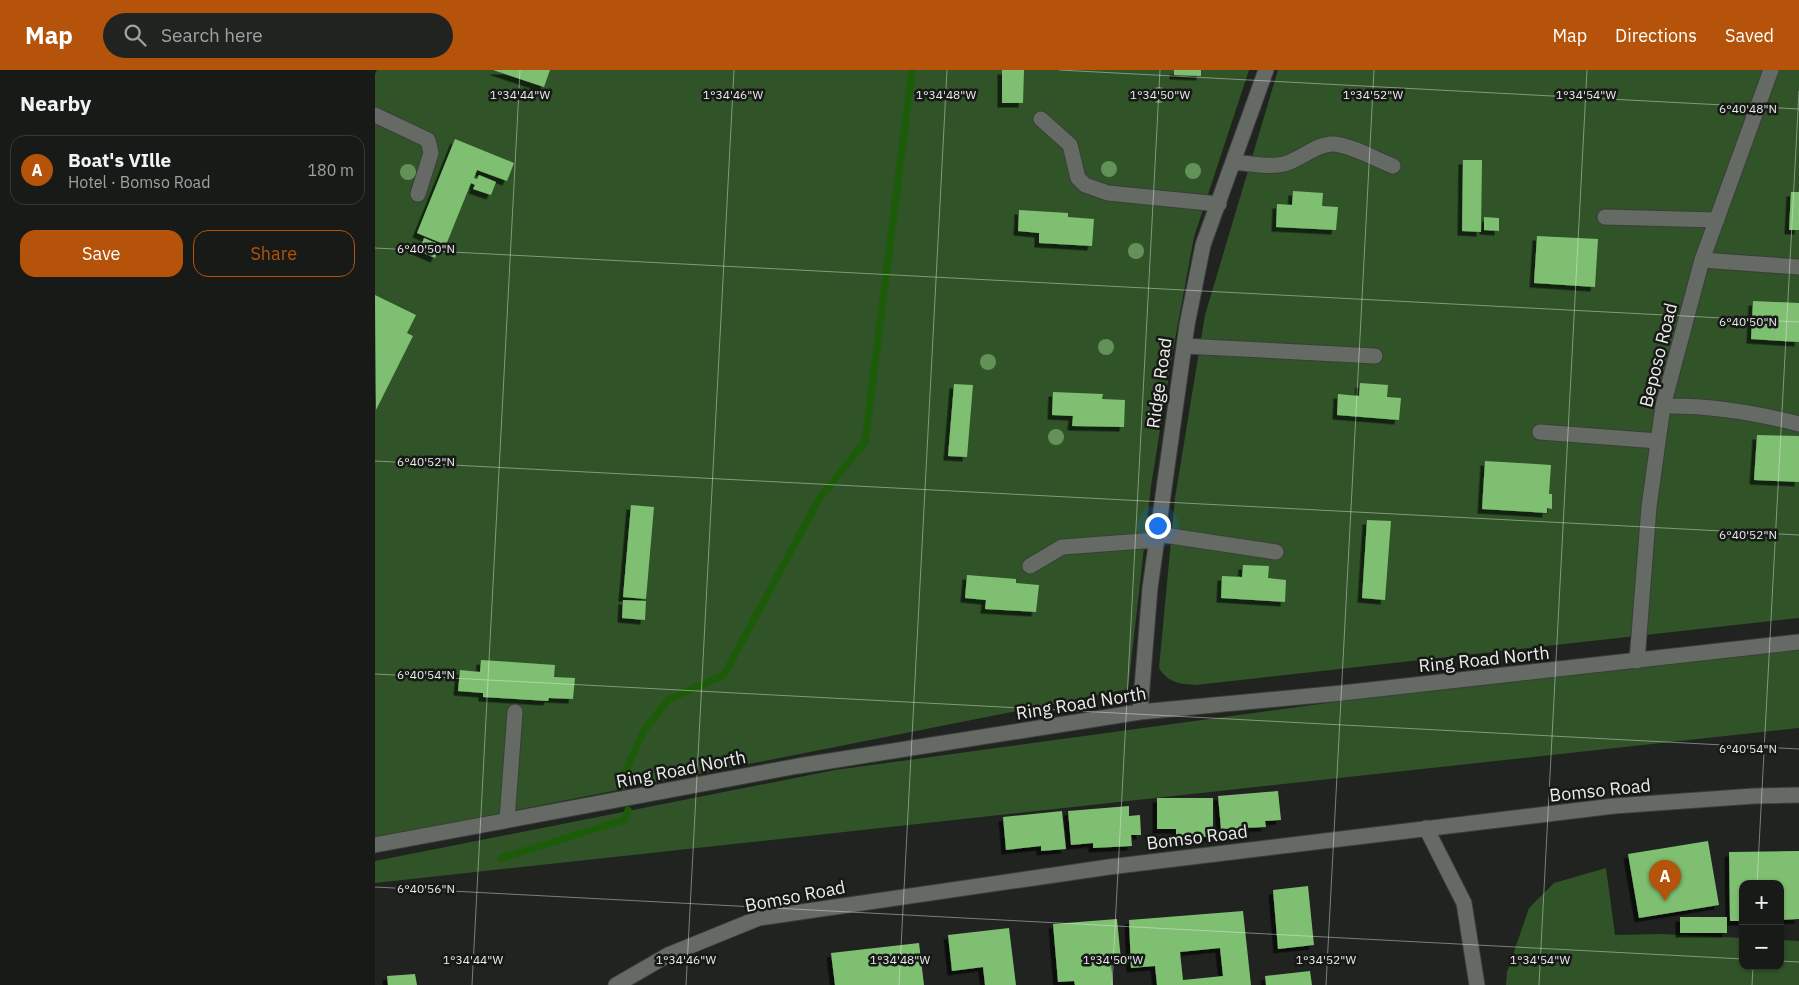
<!DOCTYPE html>
<html lang="en">
<head>
<meta charset="utf-8">
<style>
  :root { --surface:#181a17; --page:#212320; --text:#f1f3f6; --muted:#9fa1a1; --line:#363836; --accent:#b45309 }
  body { margin:0; font-family:"IBM Plex Sans",sans-serif; background:var(--page); color:var(--text) }
  .controls { position:absolute; right:15px; bottom:15px; display:grid; overflow:hidden; border-radius:10px; box-shadow:0 1px 4px #0004 }
  .controls button { width:45px; height:45px; display:grid; place-items:center; padding:0; border:0; border-bottom:1px solid var(--line); background:var(--surface); color:var(--text); font:25px sans-serif }
  .you { position:absolute; left:782px; top:455px; width:18px; height:18px; margin:-12px; border:4px solid #fff; border-radius:50%; background:#1a73e8; box-shadow:0 0 0 8px #1a73e833 }
  .badge { display:grid; place-items:center; width:32px; height:32px; border-radius:50%; background:var(--accent); color:#fff; font-size:16px; font-weight:700 }
  .pin { position:absolute; translate:-50% -41px; filter:drop-shadow(0 1px 2px #0008) }
  .pin::after { content:''; position:absolute; top:26px; width:18px; height:15px; background:inherit; clip-path:polygon(0 0,100% 0,50% 100%) }
  .list { margin:0; padding:0; list-style:none }
  h2 { display:flex; justify-content:space-between; align-items:center; height:65px; margin:0; padding:0 20px; font-size:21px }
  h2 small { font-size:16px; font-weight:400; color:var(--muted) }
  .list li { display:grid; grid-template-columns:32px 1fr auto; gap:15px; align-items:center; box-sizing:border-box; height:70px; margin:0 10px 10px; padding:0 10px; border:1px solid var(--line); border-radius:15px }
  .list b { display:block; font-size:19px; white-space:nowrap }
  .list p { margin:0; font-size:16px; white-space:nowrap; color:var(--muted) }
  .list em { font-size:16px; font-style:normal; color:var(--muted) }
  .actions { display:flex; gap:10px; padding:15px 20px }
  .actions a { flex:1; padding:11px 0; border:1px solid var(--accent); border-radius:15px; text-align:center; font-size:18px; color:var(--accent) }
  .actions .main { background:var(--accent); color:#fff }
  .icon { flex:none; width:28px; height:28px; fill:none; stroke:currentColor; stroke-width:2; stroke-linecap:round; stroke-linejoin:round }
  .map { position:relative; flex:none; width:1424px; height:915px; overflow:hidden }
  header { display:flex; align-items:center; gap:30px; box-sizing:border-box; height:70px; padding:0 25px; background:var(--accent); color:#fff }
  header strong { font-size:24px }
  nav { display:flex; gap:28px; margin-inline-start:auto; font-size:18px }
  .search { width:350px; height:45px; background:var(--page); display:flex; align-items:center; gap:12px; box-sizing:border-box; padding:0 18px; border-radius:28px; color:var(--muted); font-size:19px }
  main { display:flex }
  aside { flex:1; background:var(--surface) }
  .map>svg:first-child { display:block }
  .green { fill:#305328 }
  .lines { fill:none; stroke-linecap:round; stroke-linejoin:round }
  .stream { stroke:#1c5b08; stroke-width:7 }
  .building { fill:#7fbf71; fill-rule:evenodd; filter:url(#shadow) }
  .minor-casing { stroke:#3b3e3a; stroke-width:17 }
  .minor { stroke:#666a65; stroke-width:15 }
  .tree { fill:#639259 }
  .ticks { fill:none; stroke:#ebedea; stroke-width:1; stroke-opacity:0.45 }
  .labels { text-anchor:middle; dominant-baseline:central; stroke-width:5; stroke-linejoin:round; paint-order:stroke }
  .street-label { font-size:18px; fill:#ebedea; stroke:#161916 }
  .ticks-label { font-size:12px; text-anchor:middle; fill:#ebedea; stroke:#161916; stroke-width:5; stroke-linejoin:round; paint-order:stroke }
</style>
</head>
<body>
<header>
<strong>Map</strong>
<div class="search"><svg class="icon" aria-label="search" viewBox="0 0 24 24"><circle cx="10" cy="10" r="6"/><path d="M15 15l6 6"/></svg>Search here</div>
<nav><a>Map</a><a>Directions</a><a>Saved</a></nav>
</header>
<main>
<aside>
<h2>Nearby<small></small></h2>
<ul class="list">
<li><span class="badge">A</span><div><b>Boat's VIlle</b><p>Hotel · Bomso Road</p></div><em>180 m</em></li>
</ul>
<div class="actions"><a class="main">Save</a><a>Share</a></div>
</aside>
<div class="map">
<svg width="1424" height="915" viewBox="0 0 1424 915">
  <defs>
    <filter id="shadow"><feDropShadow dx="-4.5" dy="4.5" stdDeviation="0" flood-color="#0009"/></filter>
  </defs>
  <rect width="100%" height="100%" fill="#20231f"/>
  <path class="green" d="M2,0H874L819,167L797,286L776,416L753,619L0,768V4Z
    M903,0H1424V548L821,615C805,614 793,613 784,598L800,428L830,245Z
    M1424,579V658L0,813V791L460,700L1018,624Z
    M1231,798L1240,865L1286,864L1368,868V896H1405V870L1424,871V915H1131L1132,902L1154,838L1179,813Z"/>
  <g class="lines">
    <path class="stream" d="M247,717V709L268,662L294,629L349,605L444,429L490,372L537,0
      M126,788L249,750L253,740"/>
  </g>
  <path class="building" d="M118,0H175L169,17Z
    M627,0H649L648,33H627Z
    M799,0H826V6L799,5Z
    M80,69L139,93L132,111L102,100L99,108L102,109L104,105L121,112L116,125L98,119L100,115L96,113L71,175L42,163Z
    M1088,90H1107L1106,162L1087,161Z
    M918,121L948,123L947,136L963,137L961,160L901,157L902,134L917,135Z
    M1416,122H1424V160H1414Z
    M644,140L693,143V147L719,149L717,176L664,173V163L643,161Z
    M1109,147L1124,148V161L1109,160Z
    M1162,166L1223,169L1220,217L1159,213Z
    M49,168L66,175L60,188L44,181Z
    M0,225L41,245L32,263L38,266L1,340Z
    M1378,231L1424,233V272L1376,269Z
    M985,313L1013,315L1012,327L1026,328L1024,350L962,345L963,324L984,326Z
    M579,314L598,315L592,387L573,386Z
    M678,322L728,324L727,329L750,330L749,357L697,356L698,346L677,345Z
    M1382,365L1424,366V412L1379,410Z
    M1110,391L1176,395L1174,424H1177V439L1172,438V443L1107,439Z
    M256,435L279,437L271,529L248,527Z
    M992,450L1016,451L1010,530L987,528Z
    M868,495L894,496L893,508L911,510L910,532L846,528L847,506L867,507Z
    M592,505L641,509V513L664,515L661,542L610,539L611,530L590,528Z
    M248,530L271,531L270,550L247,548Z
    M106,590L180,595L179,607L200,608L198,629L174,628L173,631L108,627V623L83,621L85,600L105,602Z
    M903,721L906,750L890,751L891,757L846,759L843,726Z
    M782,728H838V767H801V759H782Z
    M754,736V746L765,745L766,765H756L757,776L718,778V773L696,775L693,741Z
    M687,741L691,779L666,781V776L631,780L628,747Z
    M1333,771L1344,835L1264,848L1253,784Z
    M1424,781V849L1405,850V814H1368V851H1355L1354,782Z
    M933,816L939,875L903,879L898,820Z
    M868,841L876,915H782L780,896L756,898L754,850ZM845,878L848,906L808,910L805,882Z
    M1305,847H1352V863H1305Z
    M742,849L746,890L736,891L738,915H700L699,911L683,912L678,854Z
    M634,858L641,915H610L608,897L577,901L573,865Z
    M544,873L549,915H460L456,883Z
    M935,901L937,915H891L890,906Z
    M40,904L42,915H13L12,906Z"/>
  <g class="lines">
    <g class="minor-casing">
      <path id="minor" d="M0,45L53,70L56,83L43,124
        M666,49L695,75L703,108L710,115L733,123L844,134
        M858,92C873,93 894,98 909,94C925,90 942,73 959,74C978,76 1000,89 1018,96
        M1230,147L1342,150
        M1327,190L1424,197
        M809,276L1000,286
        M1288,336C1335,335 1378,342 1424,354
        M1165,362L1283,371
        M782,464L901,482
        M655,496L687,477L782,470
        M1262,591L1274,437L1288,336L1327,190L1396,0
        M765,642L775,518L812,255L828,175L891,0
        M132,750L140,642
        M1051,758L1089,833L1102,915
        M0,775L423,696L765,642L967,623L1424,572
        M241,915L293,885L384,848L734,797L1239,736L1379,726L1424,725"/>
    </g>
    <use href="#minor" class="minor"/>
  </g>
  <g class="tree">
    <circle cx="784" cy="25" r="8"/>
    <circle cx="734" cy="99" r="8"/>
    <circle cx="818" cy="101" r="8"/>
    <circle cx="33" cy="102" r="8"/>
    <circle cx="761" cy="181" r="8"/>
    <circle cx="731" cy="277" r="8"/>
    <circle cx="613" cy="292" r="8"/>
    <circle cx="681" cy="367" r="8"/>
  </g>
  <path class="ticks" d="M684,0L1424,39M0,178L1424,252M0,391L1424,465M0,604L1424,679M1382,814L1424,21M0,817L1368,889M1405,891L1424,892M97,915L145,0M311,915L359,0M524,915L572,0M737,915L785,0M951,915L999,0M1164,915L1212,0M1377,915L1378,896"/>
  <g class="labels">
    <g class="street-label">
      <text transform="translate(1283 285) rotate(-76)">Beposo Road</text>
      <text transform="translate(784 313) rotate(-82)">Ridge Road</text>
      <text transform="translate(1109 589) rotate(-6)">Ring Road North</text>
      <text transform="translate(706 633) rotate(-9)">Ring Road North</text>
      <text transform="translate(306 699) rotate(-11)">Ring Road North</text>
      <text transform="translate(1225 720) rotate(-6)">Bomso Road</text>
      <text transform="translate(822 767) rotate(-7)">Bomso Road</text>
      <text transform="translate(420 826) rotate(-11)">Bomso Road</text>
    </g>
  </g>
  <g class="ticks-label">
    <text x="145" y="29">1°34'44"W</text>
    <text x="358" y="29">1°34'46"W</text>
    <text x="571" y="29">1°34'48"W</text>
    <text x="785" y="29">1°34'50"W</text>
    <text x="998" y="29">1°34'52"W</text>
    <text x="1211" y="29">1°34'54"W</text>
    <text x="1373" y="43">6°40'48"N</text>
    <text x="51" y="183">6°40'50"N</text>
    <text x="1373" y="256">6°40'50"N</text>
    <text x="51" y="396">6°40'52"N</text>
    <text x="1373" y="469">6°40'52"N</text>
    <text x="51" y="609">6°40'54"N</text>
    <text x="1373" y="683">6°40'54"N</text>
    <text x="51" y="823">6°40'56"N</text>
    <text x="98" y="894">1°34'44"W</text>
    <text x="311" y="894">1°34'46"W</text>
    <text x="525" y="894">1°34'48"W</text>
    <text x="738" y="894">1°34'50"W</text>
    <text x="951" y="894">1°34'52"W</text>
    <text x="1165" y="894">1°34'54"W</text>
  </g>
</svg>
<div class="controls">
<button>+</button>
<button>−</button>
</div>
<div class="you"></div>
<div class="pin badge" style="left:1290px;top:831px">A</div>
</div>
</main>
</body>
</html>
